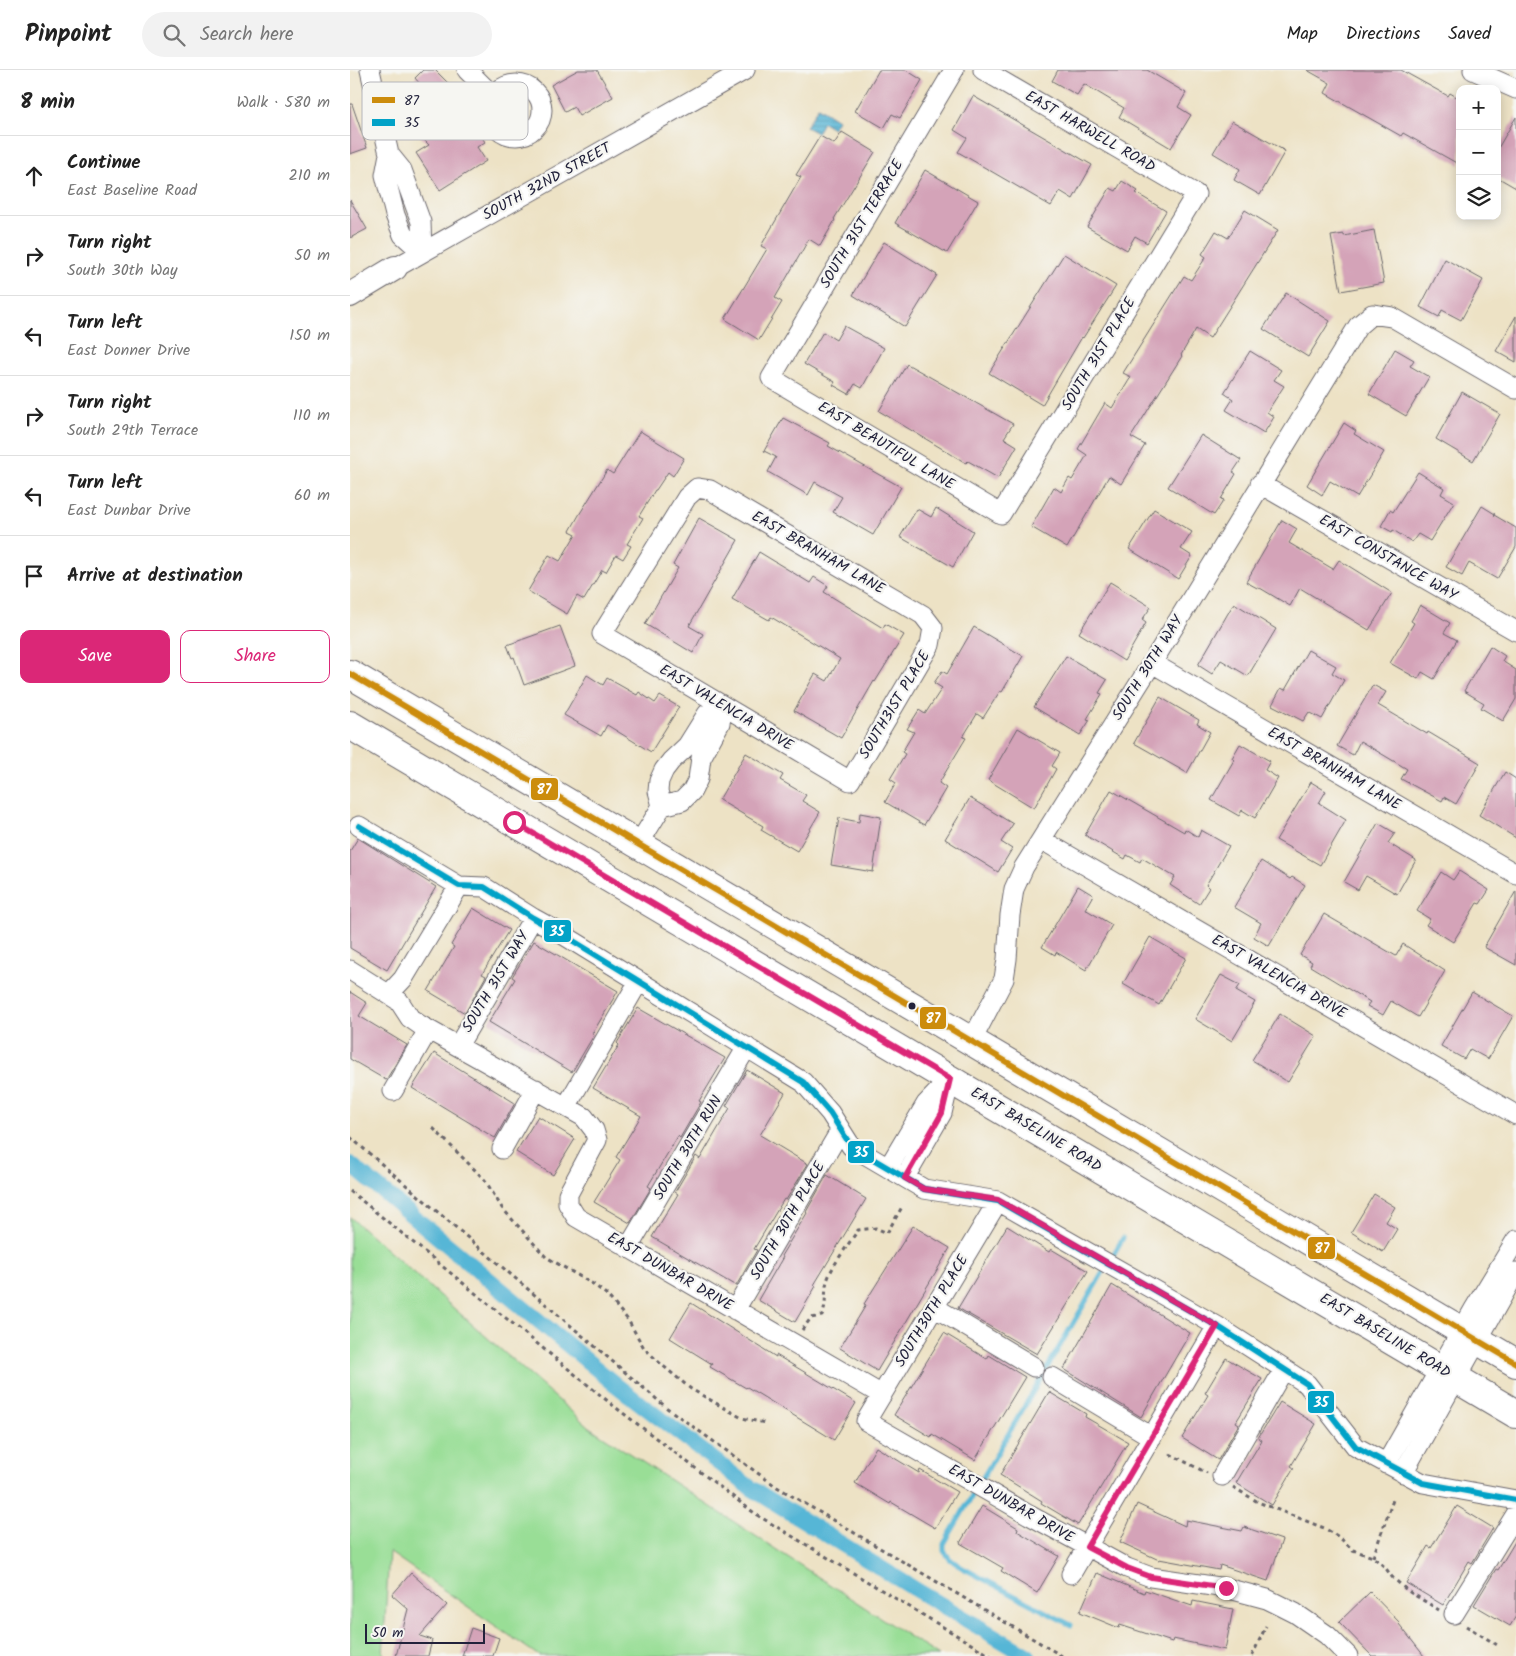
<!DOCTYPE html>
<html lang="en">
<head>
<meta charset="utf-8">
<style>
  :root { --surface:#fff; --page:#f2f2f2; --text:#222; --muted:#767676; --line:#e0e0e0; --accent:#db2777 }
  body { margin:0; font-family:Kalam,sans-serif; background:var(--page); color:var(--text) }
  .controls { position:absolute; right:15px; top:15px; display:grid; overflow:hidden; border-radius:10px; box-shadow:0 2px 12px #0003 }
  .controls button { width:45px; height:45px; display:grid; place-items:center; padding:0; border:0; border-bottom:1px solid var(--line); background:var(--surface); color:var(--text); font:25px sans-serif }
  .scale { position:absolute; left:15px; bottom:12px; width:120px; box-sizing:border-box; padding-left:5px; border:2px solid #22223b; border-top:0; font-size:14px; line-height:18px; white-space:nowrap; color:#22223b; -webkit-text-stroke:4px #f6f6f2; paint-order:stroke }
  .stop { position:absolute; width:15px; height:15px; margin:-11px; border:4px solid #db2777; border-radius:50%; background:#fff }
  .stop.end { background:#db2777; border-color:#fff; box-shadow:0 1px 5px #0008 }
  .list { margin:0; padding:0; list-style:none }
  h2 { display:flex; justify-content:space-between; align-items:center; height:65px; margin:0; padding:0 20px; font-size:21px }
  h2 small { font-size:16px; font-weight:400; color:var(--muted) }
  .list li { display:grid; grid-template-columns:32px 1fr auto; gap:15px; align-items:center; box-sizing:border-box; height:80px; padding:0 20px; border-top:1px solid var(--line) }
  .list b { display:block; font-size:19px; white-space:nowrap }
  .list p { margin:0; font-size:16px; white-space:nowrap; color:var(--muted) }
  .list em { font-size:16px; font-style:normal; color:var(--muted) }
  .actions { display:flex; gap:10px; padding:15px 20px }
  .actions a { flex:1; padding:11px 0; border:1px solid var(--accent); border-radius:10px; text-align:center; font-size:18px; color:var(--accent) }
  .actions .main { background:var(--accent); color:#fff }
  .icon { flex:none; width:28px; height:28px; fill:none; stroke:currentColor; stroke-width:2; stroke-linecap:round; stroke-linejoin:round }
  .map { position:relative; flex:none; width:1166px; height:1586px; overflow:hidden }
  header { display:flex; align-items:center; gap:30px; box-sizing:border-box; height:70px; padding:0 25px; background:var(--surface); border-bottom:1px solid var(--line) }
  header strong { font-size:24px }
  nav { display:flex; gap:28px; margin-inline-start:auto; font-size:18px }
  .search { width:350px; height:45px; background:var(--page); display:flex; align-items:center; gap:12px; box-sizing:border-box; padding:0 18px; border-radius:28px; color:var(--muted); font-size:19px }
  main { display:flex }
  aside { flex:1; background:var(--surface) }
  .map>svg:first-child { display:block }
  .grass { fill:#99de96; stroke:#5e8068 }
  .water { fill:url(#water-rules); stroke:#3c6c88 }
  .lines { fill:none; stroke-linecap:round; stroke-linejoin:round }
  .stream { stroke:#57b6d6; stroke-width:5 }
  .canal { stroke:#57b6d6; stroke-width:16 }
  .building { fill:#d4a3b8 }
  .minor-casing { stroke:#69656b; stroke-width:21 }
  .tertiary-casing { stroke:#69656b; stroke-width:26 }
  .primary-casing { stroke:#69656b; stroke-width:30 }
  .path { stroke:#69656b; stroke-width:3; stroke-dasharray:4 4; stroke-linecap:butt }
  .minor { stroke:#fff; stroke-width:19 }
  .tertiary { stroke:#fff; stroke-width:24 }
  .primary { stroke:#fff; stroke-width:28 }
  .bus-1-casing { stroke:#f6f6f2; stroke-width:10 }
  .bus-2-casing { stroke:#f6f6f2; stroke-width:10 }
  .bus-1 { stroke:#cc8c0c; stroke-width:6 }
  .bus-2 { stroke:#02a2c7; stroke-width:6 }
  .route { stroke:#db2777; stroke-width:6 }
  .bus-dot { fill:#22223b; stroke:#f6f6f2; stroke-width:2 }
  .labels { text-anchor:middle; dominant-baseline:central; stroke-width:4.5; stroke-linejoin:round; paint-order:stroke }
  .street-label { font-size:15px; fill:#22223b; stroke:#f6f6f2 }
  .key { fill:#f6f6f2; stroke:#b6b6bb; stroke-width:1 }
  .key-label { font-size:14px; fill:#22223b }
  .line-badge { stroke:#f6f6f2; stroke-width:2 }
  .badge-label { font-size:14px; text-anchor:middle; font-weight:bold; fill:#fff }
</style>
</head>
<body>
<header>
<strong>Pinpoint</strong>
<div class="search"><svg class="icon" aria-label="search" viewBox="0 0 24 24"><circle cx="10" cy="10" r="6"/><path d="M15 15l6 6"/></svg>Search here</div>
<nav><a>Map</a><a>Directions</a><a>Saved</a></nav>
</header>
<main>
<aside>
<h2>8 min<small>Walk · 580 m</small></h2>
<ul class="list">
<li><svg class="icon" aria-label="ahead" viewBox="0 0 24 24"><path d="M12 20V5M6 11l6-6 6 6"/></svg><div><b>Continue</b><p>East Baseline Road</p></div><em>210 m</em></li>
<li><svg class="icon" aria-label="right" viewBox="0 0 24 24"><path d="M7 20v-9h11M14 6l5 5-5 5"/></svg><div><b>Turn right</b><p>South 30th Way</p></div><em>50 m</em></li>
<li><svg class="icon" aria-label="left" viewBox="0 0 24 24"><path d="M17 20v-9H6M10 6l-5 5 5 5"/></svg><div><b>Turn left</b><p>East Donner Drive</p></div><em>150 m</em></li>
<li><svg class="icon" aria-label="right" viewBox="0 0 24 24"><path d="M7 20v-9h11M14 6l5 5-5 5"/></svg><div><b>Turn right</b><p>South 29th Terrace</p></div><em>110 m</em></li>
<li><svg class="icon" aria-label="left" viewBox="0 0 24 24"><path d="M17 20v-9H6M10 6l-5 5 5 5"/></svg><div><b>Turn left</b><p>East Dunbar Drive</p></div><em>60 m</em></li>
<li><svg class="icon" aria-label="arrive" viewBox="0 0 24 24"><path d="M6 21V4h12l-3 4 3 4H6"/></svg><div><b>Arrive at destination</b></div></li>
</ul>
<div class="actions"><a class="main">Save</a><a>Share</a></div>
</aside>
<div class="map">
<svg width="1166" height="1586" viewBox="0 0 1166 1586">
  <defs>
    <pattern id="water-rules" width="6" height="5" patternUnits="userSpaceOnUse" patternTransform="scale(1.25)"><rect width="6" height="5" fill="#57b6d6"/><path d="M0 2.5h6" fill="none" stroke="#4894af"/></pattern>
  </defs>
  <rect width="100%" height="100%" fill="#f6f6f2"/>
  <filter id="ink" filterUnits="userSpaceOnUse"><feTurbulence type="fractalNoise" baseFrequency=".02" numOctaves="2"/><feDisplacementMap in="SourceGraphic" scale="10" xChannelSelector="R" yChannelSelector="G"/><feConvolveMatrix kernelMatrix="1 2 1 2 8 2 1 2 1" color-interpolation-filters="sRGB"/></filter>
  <filter id="wash" filterUnits="userSpaceOnUse"><feTurbulence type="fractalNoise" baseFrequency=".0096" numOctaves="4" result="noise"/><feDisplacementMap in="SourceGraphic" scale="20" xChannelSelector="R" yChannelSelector="G"/><feGaussianBlur stdDeviation="1.12" result="paint"/><feColorMatrix in="noise" values="0 0 0 0 0 0 0 0 0 0 0 0 0 0 0 0 0 1.4 0 .05"/><feComposite in="paint" operator="in"/></filter>
  <g filter="url(#wash)">
    <rect width="100%" height="100%" fill="#ede2c5"/>
    <path class="grass" d="M0,1147L239,1357L589,1586H189L39,1482L33,1586H0Z"/>
    <path class="water" d="M468,37L488,50L483,58L473,52L467,63L456,57Z"/>
    <g class="lines">
      <path class="stream" d="M721,1555L669,1528L611,1497L600,1489L594,1481V1474L773,1168"/>
      <path class="canal" d="M0,1094L266,1315L401,1418L568,1521L678,1586"/>
    </g>
    <g id="blocks">
      <path class="building" d="M73,0H85L101,16L103,14L118,29L112,35L135,72L127,77L136,91L90,120L66,83L79,75L44,39L70,14L65,8Z
        M228,0H247L263,27L229,46L224,37L215,42L201,15Z
        M529,0H556L572,10L550,48L542,44L534,58L505,41Z
        M708,0H797L836,23L828,37L841,45L821,78L769,47L774,38L734,14L727,25L702,11Z
        M957,0H1051L1098,26L1100,23L1110,29V95L1053,63L1051,66L975,23L980,13Z
        M623,26L742,95L723,129L710,121L701,136L608,82L617,68L604,60Z
        M0,34H2L17,78L0,84Z
        M1166,47V118L1147,107V80Z
        M882,51L935,81L910,125L884,110L890,99L863,83Z
        M492,62L525,82L484,149L485,150L470,176L459,169L425,228L432,232L409,270L375,249L417,179L411,176L451,107L446,105L470,66L484,74Z
        M575,100L628,131L597,183L545,153Z
        M772,111L788,121L786,123L816,141L797,173L785,166L777,180L737,157L760,118L766,121Z
        M0,130L17,159L0,168Z
        M895,140L928,160L860,268L846,259L831,285L832,286L781,367L795,375L771,414L759,406L717,478L681,457L704,417L711,422L719,408L722,410L737,385L728,379L755,333L762,338L781,307L773,303L834,206L841,210L856,187L852,184L866,161L878,168Z
        M1024,160L1034,213L991,221L981,166L994,164V166Z
        M534,172L587,205L555,257L503,225Z
        M714,184L766,216L733,268L732,267L692,335L639,303Z
        M1095,189L1133,210L1111,250L1092,240L1089,247L1070,237Z
        M936,223L980,251L958,287L913,259Z
        M1166,246V292L1146,281Z
        M494,256L534,278L512,318L505,314L499,324L483,315L485,312L454,294L473,262L486,270Z
        M1045,279L1064,290L1060,296L1079,307L1056,346L1019,324Z
        M900,281L931,300L924,310L934,316L917,342L924,347L914,363L876,340L883,329L874,323Z
        M557,294L663,354L654,368L667,376L648,408L618,391L616,393L601,384L529,341Z
        M1112,322L1150,344L1123,391L1086,369Z
        M433,348L480,373L478,376L551,417L523,465L483,442L492,427L465,412L458,425L418,402L426,387L414,381Z
        M994,353L1006,361L1004,364L1034,382L1007,427L980,411L972,425L957,415Z
        M290,361L334,388L323,406L318,402L306,420H305L289,446L293,448L277,474L281,476L273,489L266,485L256,502L252,500L234,530L227,526L217,544L178,521L199,485L210,491L226,464L220,461L229,445L257,400L263,404Z
        M851,365L891,390L883,402L886,404L871,429L874,430L864,445L818,417Z
        M1068,402L1094,418L1091,424L1104,432L1080,471L1068,464L1062,472L1043,460L1042,462L1031,456L1040,440L1043,442Z
        M1132,436L1145,444L1144,445L1166,458V477L1147,509L1119,493L1112,506L1096,497Z
        M586,438L623,461L603,497L550,467L567,439L581,447Z
        M804,439L842,462L831,479L842,486L828,509L779,479Z
        M349,448L388,470L339,556L353,564L343,583L295,554L328,498L323,495Z
        M932,450L947,459L939,473L983,499L989,490L1042,523L1019,560L950,518L940,536L910,518L909,519L896,512Z
        M409,482L460,513L464,507L478,516L474,522L533,558L535,554L554,565L525,612L524,611L491,668L444,641L465,604L477,611L490,589L421,547L419,550L382,529Z
        M760,512L801,537L792,550L796,553L774,591L729,563Z
        M884,533L926,559L898,606L871,590L862,604L848,595Z
        M1070,535L1100,553L1094,563L1107,570L1084,609L1072,602L1068,609L1040,593L1064,553L1061,551Z
        M210,556L225,596L174,615L164,587L162,588L157,575Z
        M624,557L673,586L652,622L650,621L633,648L627,644L613,667L616,668L589,713L596,718L574,755L535,732L546,713L540,709L555,684L552,682L564,662L557,659L569,640L575,644L592,618L584,613L592,601L597,604Z
        M1140,576L1155,586L1152,591L1166,600V629L1153,651L1131,638L1134,633L1114,621Z
        M958,580L986,596L982,603L994,610L972,649L959,642L953,651L922,635L931,618L935,620Z
        M716,586L757,610L749,623L752,624L737,649L740,650L730,665L684,637Z
        M237,605L253,615L257,608L287,625L289,622L305,633L310,626L329,637L301,682L257,655L251,666L214,645Z
        M1023,615L1036,622L1028,635L1077,664L1078,662L1130,693L1106,734L1094,727L1092,731L1051,709L1057,699L1010,671L1003,685L987,676Z
        M810,627L849,650L847,654L860,662L837,703L784,673Z
        M668,658L710,683L702,696L706,699L684,738L638,710Z
        M890,674L920,691L915,700L928,708L905,748L892,740L889,746L861,730L884,690L882,688Z
        M396,683L433,705L430,710L456,725L452,731L470,742L447,781L411,760L413,756L369,730Z
        M1155,702L1166,709V768L1129,745Z
        M961,712L976,721L969,733L996,750L970,795L926,770Z
        M761,720L834,762L835,759L848,767L851,760L879,776L856,815L859,818L849,834L820,815L825,807L792,788L790,792L777,785L775,789L735,765Z
        M620,728L663,754L651,772L662,779L648,802L595,769Z
        M510,743L531,747L523,802L481,795L489,748L509,752Z
        M1028,753L1045,763L1038,773L1066,790L1047,824L1016,806L1008,820L994,812Z
        M8,768L86,817L37,900L0,878V781Z
        M911,791L940,809L942,807L955,815L919,876L904,867L911,853L884,837Z
        M1109,801L1139,820L1130,834L1127,833L1103,872L1076,855L1080,849L1067,841L1091,802L1103,810Z
        M728,816L743,825L735,839L762,855L736,900L706,882L705,885L692,877Z
        M1166,821V895L1134,877Z
        M123,838L159,860L132,904L136,906L115,943L78,921L104,877L101,875Z
        M974,844L1046,886L1053,874L1095,901L1068,947L1041,931L1033,945L1017,936L1020,932L960,896L962,892L950,885Z
        M800,867L836,888L809,935L773,914Z
        M184,871L268,921L242,964L244,965L222,1002L139,952L165,909L162,907Z
        M871,905L890,915L886,921L905,932L882,971L845,949Z
        M0,922L17,933L9,946L57,975L36,1010L0,989Z
        M1122,922L1163,946L1138,989L1120,979L1114,989L1091,976Z
        M288,938L375,988L349,1031L351,1032L330,1068L328,1066L298,1116L301,1118L280,1153L244,1132L270,1090L266,1087L291,1046L243,1018L269,975L267,973Z
        M930,944L966,966L938,1012L902,990Z
        M84,983L165,1033L145,1068L62,1018Z
        M397,1000L435,1023L410,1065L458,1094L436,1130L434,1129L404,1179L407,1180L386,1216L302,1167L328,1124L325,1122L346,1086L350,1089L380,1038L376,1036Z
        M188,1046L225,1069L203,1105L166,1082Z
        M477,1105L516,1129L464,1215L466,1216L445,1252L408,1230L433,1187L431,1186L457,1143L456,1142Z
        M1024,1124L1045,1137L1036,1152L1047,1159L1033,1182L1001,1162Z
        M563,1156L600,1178L527,1301L490,1278L516,1235L514,1234Z
        M657,1156L699,1182L701,1179L738,1201L687,1284L608,1238Z
        M762,1215L840,1263L791,1347L714,1299Z
        M341,1233L426,1287V1285L506,1333L484,1370L397,1317L396,1318L360,1297L362,1294L320,1268Z
        M594,1263L637,1289L639,1285L675,1307L625,1390L582,1364L581,1367L544,1345Z
        M876,1288L912,1309L886,1352L889,1354L868,1390L832,1368L858,1325L855,1323Z
        M699,1322L736,1344L735,1347L778,1372L728,1455L691,1433L692,1431L650,1405Z
        M930,1332L966,1354L941,1396L944,1398L922,1435L886,1413L912,1370L908,1368Z
        M526,1377L569,1403L570,1400L607,1422L585,1458L541,1432L540,1434L505,1413Z
        M787,1434L835,1456L836,1450L892,1461L894,1457L932,1470L918,1511L870,1495L869,1500L809,1489V1490L770,1472Z
        M632,1436L668,1458L667,1461L709,1486L687,1523L651,1501L653,1498L610,1473Z
        M1107,1436L1143,1458L1122,1493L1119,1491L1093,1535L1056,1513L1078,1476L1081,1478Z
        M1166,1470V1546L1160,1556L1124,1535L1146,1499L1148,1500Z
        M61,1503L97,1535L70,1566L82,1570L78,1586H46L58,1539L42,1525Z
        M747,1503L794,1523L795,1520L842,1536L843,1531L883,1539L875,1580L823,1569L822,1572L770,1555L769,1558L730,1542Z
        M1020,1522L1050,1553L1049,1554L1074,1586H1022L989,1552Z
        M121,1558L149,1568L143,1586H112Z"/>
    </g>
  </g>
  <g filter="url(#ink)">
    <use href="#blocks" fill-opacity="0" stroke="#69656b" stroke-width="1"/>
    <g class="lines">
      <g class="minor-casing">
        <path id="minor" d="M20,0L39,84L35,105L45,145L53,165L72,182
          M117,0L134,17L145,25
          M604,0L421,308L651,444L846,124L633,0
          M1123,0L1166,19
          M140 40a26 26 0 1 1 52 0a26 26 0 1 1-52 0Z
          M39,84L52,100L71,152L72,182
          M45,198L395,0
          M910,414L1166,561
          M347,418L360,420L573,545L583,558L580,575L500,711L252,564L337,427Z
          M802,593L1166,804
          M312,736L308,721L309,711L314,700L321,691L337,676L357,644L372,636
          M9,756L109,816L134,817L183,848L212,864L453,1012L480,1043L501,1076L574,1119L648,1131L867,1256L957,1314L1006,1377L1073,1413L1166,1430
          M692,770L1166,1045
          M288,775L312,736L332,731L342,721L348,709L351,688L370,653L372,636
          M0,900L49,931L60,948L70,955L234,1047L244,1060L247,1070L218,1124V1134L226,1147L532,1325
          M39,924L53,909L109,816
          M621,972L654,909L657,889L660,845L664,819L674,797L802,593L1008,256L1022,244L1042,247L1166,319
          M108,976L183,848
          M43,1021L78,960
          M216,1037L289,911
          M152,1079L186,1019
          M538,1098L576,1034L599,1010
          M555,1107L592,1043L600,1009
          M648,1131L516,1351L679,1445L777,1498L801,1507L876,1518L917,1529L945,1543L977,1565L998,1586
          M278,1178L397,977
          M584,1237L684,1297
          M385,1240L490,1061
          M702,1307L802,1367
          M1036,1394L1124,1239L1166,1170
          M1053,1403L1166,1202
          M872,1406L934,1299
          M721,1504L867,1256
          M1104,1544L1166,1444"/>
      </g>
      <g class="tertiary-casing">
        <path id="tertiary" d="M0,225L45,198"/>
      </g>
      <g class="primary-casing">
        <path id="primary" d="M0,604L1166,1293
          M0,655L1166,1344"/>
      </g>
      <path class="path" d="M83,1058L135,1110L152,1138L196,1187L243,1214L256,1224L278,1250L294,1278L312,1295L341,1319L392,1348L415,1353
        M0,1067L317,1338L427,1417L712,1586
        M0,1121L265,1337L407,1445L641,1586
        M452,1260L461,1248L472,1246C477,1235 474,1223 477,1211C482,1195 499,1174 508,1160L526,1158L537,1163L552,1137
        M820,1384L857,1403
        M883,1417L908,1432L974,1458L989,1467L1003,1480L1023,1487L1035,1497L1042,1507L1058,1521L1089,1540
        M1023,1487L1044,1427
        M1116,1556L1149,1576
        M902,1586L916,1556"/>
      <use href="#minor" class="minor"/>
      <use href="#tertiary" class="tertiary"/>
      <use href="#primary" class="primary"/>
      <g class="bus-1-casing">
        <path id="bus-1" d="M0,604L1166,1293"/>
      </g>
      <g class="bus-2-casing">
        <path id="bus-2" d="M9,756L109,816L134,817L183,848L212,864L453,1012L480,1043L501,1076L574,1119L648,1131L867,1256L957,1314L1006,1377L1073,1413L1166,1430"/>
      </g>
      <use href="#bus-1" class="bus-1"/>
      <use href="#bus-2" class="bus-2"/>
    </g>
  </g>
  <g class="lines" filter="url(#ink)">
    <path class="route" d="M164,752L600,1009L592,1043L555,1108L574,1119L648,1130L867,1256L737,1477L777,1498L801,1507L876,1518"/>
  </g>
  <circle class="bus-dot" cx="562" cy="936" r="4.5"/>
  <g class="labels">
    <g class="street-label">
      <text transform="translate(740 62) rotate(30)">EAST HARWELL ROAD</text>
      <text transform="translate(197 112) rotate(-29)">SOUTH 32ND STREET</text>
      <text transform="translate(512 154) rotate(-59)">SOUTH 31ST TERRACE</text>
      <text transform="translate(749 284) rotate(-59)">SOUTH 31ST PLACE</text>
      <text transform="translate(536 376) rotate(31)">EAST BEAUTIFUL LANE</text>
      <text transform="translate(468 483) rotate(30)">EAST BRANHAM LANE</text>
      <text transform="translate(1038 488) rotate(30)">EAST CONSTANCE WAY</text>
      <text transform="translate(798 598) rotate(-58)">SOUTH 30TH WAY</text>
      <text transform="translate(545 635) rotate(-59)">SOUTH31ST PLACE</text>
      <text transform="translate(376 638) rotate(31)">EAST VALENCIA DRIVE</text>
      <text transform="translate(984 699) rotate(30)">EAST BRANHAM LANE</text>
      <text transform="translate(929 907) rotate(30)">EAST VALENCIA DRIVE</text>
      <text transform="translate(146 912) rotate(-59)">SOUTH 31ST WAY</text>
      <text transform="translate(686 1060) rotate(31)">EAST BASELINE ROAD</text>
      <text transform="translate(338 1078) rotate(-59)">SOUTH 30TH RUN</text>
      <text transform="translate(438 1151) rotate(-60)">SOUTH 30TH PLACE</text>
      <text transform="translate(320 1202) rotate(30)">EAST DUNBAR DRIVE</text>
      <text transform="translate(582 1241) rotate(-59)">SOUTH30TH PLACE</text>
      <text transform="translate(1035 1266) rotate(31)">EAST BASELINE ROAD</text>
      <text transform="translate(661 1434) rotate(30)">EAST DUNBAR DRIVE</text>
    </g>
  </g>
  <rect x="12" y="12" width="166" height="58" rx="8" class="key"/>
  <rect x="22" y="27" width="23" height="6" fill="#cc8c0c"/>
  <rect x="22" y="49" width="23" height="7" fill="#02a2c7"/>
  <g class="key-label">
    <text x="54" y="35">87</text>
    <text x="54" y="57">35</text>
  </g>
  <g class="line-badge">
    <rect x="180" y="707" width="29" height="24" rx="5" fill="#cc8c0c"/>
    <rect x="193" y="849" width="29" height="24" rx="5" fill="#02a2c7"/>
    <rect x="569" y="936" width="28" height="24" rx="5" fill="#cc8c0c"/>
    <rect x="497" y="1070" width="28" height="24" rx="5" fill="#02a2c7"/>
    <rect x="957" y="1166" width="29" height="24" rx="5" fill="#cc8c0c"/>
    <rect x="957" y="1320" width="28" height="24" rx="5" fill="#02a2c7"/>
  </g>
  <g class="badge-label">
    <text x="194" y="724">87</text>
    <text x="207" y="866">35</text>
    <text x="583" y="953">87</text>
    <text x="511" y="1087">35</text>
    <text x="972" y="1183">87</text>
    <text x="971" y="1337">35</text>
  </g>
</svg>
<div class="controls">
<button>+</button>
<button>−</button>
<button><svg class="icon" aria-label="layers" viewBox="0 0 24 24"><path d="M12 4l9 5-9 5-9-5zM3 14l9 5 9-5"/></svg></button>
</div>
<div class="scale">50 m</div>
<div class="stop" style="left:164px;top:752px"></div>
<div class="stop end" style="left:876px;top:1518px"></div>
</div>
</main>
</body>
</html>
